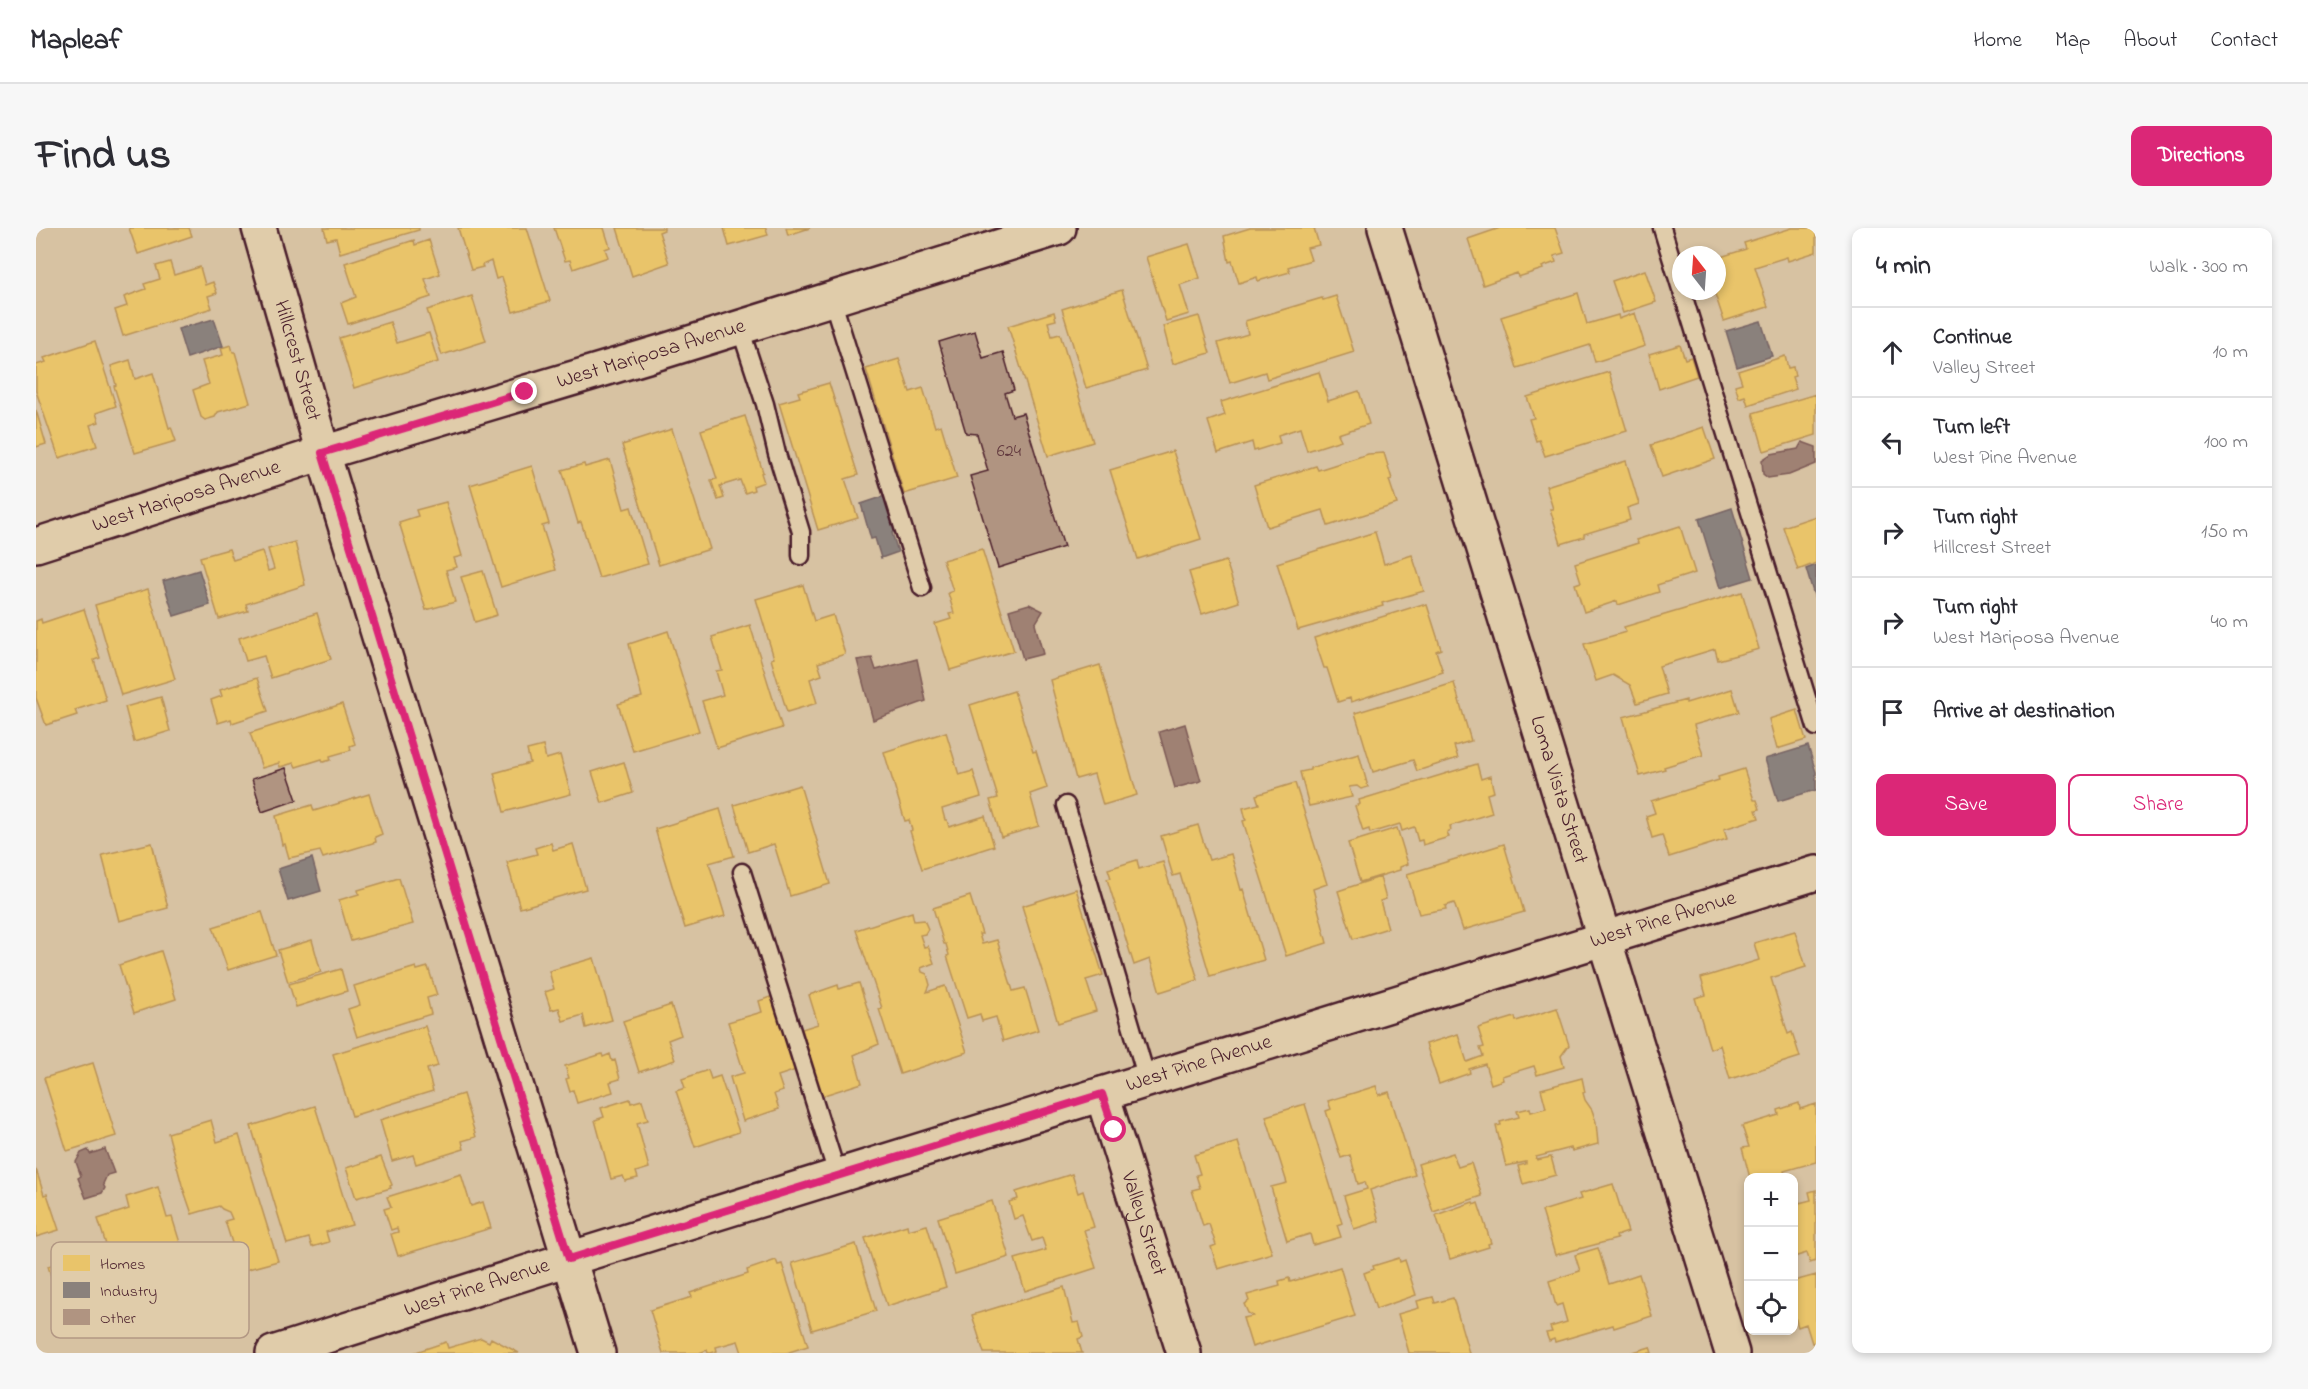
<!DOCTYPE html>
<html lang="en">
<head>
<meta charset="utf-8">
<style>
  :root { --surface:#fff; --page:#f7f7f7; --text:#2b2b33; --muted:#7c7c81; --line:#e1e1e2; --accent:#db2777 }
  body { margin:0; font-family:"Indie Flower",sans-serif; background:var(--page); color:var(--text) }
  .controls { position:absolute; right:18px; bottom:18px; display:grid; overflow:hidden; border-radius:12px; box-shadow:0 3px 9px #0003 }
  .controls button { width:54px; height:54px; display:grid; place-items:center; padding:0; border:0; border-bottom:2px solid var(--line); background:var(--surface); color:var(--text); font:30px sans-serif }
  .compass { position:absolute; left:1636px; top:18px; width:54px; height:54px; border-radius:50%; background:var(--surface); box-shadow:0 3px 9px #0003; rotate:343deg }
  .stop { position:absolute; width:18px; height:18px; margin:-14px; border:4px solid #db2777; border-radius:50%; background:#fff }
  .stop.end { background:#db2777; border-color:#fff; box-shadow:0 2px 6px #0008 }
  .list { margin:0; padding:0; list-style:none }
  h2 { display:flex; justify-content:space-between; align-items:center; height:78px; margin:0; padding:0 24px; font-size:26px }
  h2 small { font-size:20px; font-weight:400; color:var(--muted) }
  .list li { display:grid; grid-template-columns:39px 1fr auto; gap:18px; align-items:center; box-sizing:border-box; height:90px; padding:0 24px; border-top:2px solid var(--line) }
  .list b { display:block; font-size:22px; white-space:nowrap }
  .list p { margin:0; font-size:20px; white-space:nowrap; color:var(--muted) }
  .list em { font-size:20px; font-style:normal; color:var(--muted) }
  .actions { display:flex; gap:12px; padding:18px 24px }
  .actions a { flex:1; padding:14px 0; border:2px solid var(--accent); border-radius:12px; text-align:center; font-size:21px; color:var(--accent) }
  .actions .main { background:var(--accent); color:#fff }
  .icon { flex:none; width:33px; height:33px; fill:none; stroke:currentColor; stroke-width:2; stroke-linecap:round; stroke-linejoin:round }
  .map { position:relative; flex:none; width:1780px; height:1125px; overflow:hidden; border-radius:12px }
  header { display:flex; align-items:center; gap:36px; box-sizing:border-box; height:84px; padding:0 30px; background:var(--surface); border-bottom:2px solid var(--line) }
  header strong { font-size:28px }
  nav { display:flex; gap:33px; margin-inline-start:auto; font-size:21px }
  .intro { display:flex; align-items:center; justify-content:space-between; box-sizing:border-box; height:144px; padding:0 36px }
  h1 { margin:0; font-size:42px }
  .button { padding:15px 27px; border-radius:12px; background:var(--accent); color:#fff; font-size:21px; font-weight:700 }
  main { display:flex; gap:36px; padding:0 36px }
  aside { flex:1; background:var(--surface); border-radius:12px; box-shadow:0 3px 9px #0003 }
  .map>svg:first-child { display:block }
  .water { fill:#9f8173; stroke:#7d5a56; stroke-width:1.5 }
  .homes { fill:#e9c46a; stroke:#b99257; stroke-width:1.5 }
  .industry { fill:#8a817c; stroke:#776464; stroke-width:1.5 }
  .building { fill:#b09481; stroke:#4a1f2b; stroke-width:1.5 }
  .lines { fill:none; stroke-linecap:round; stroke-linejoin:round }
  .service-casing { stroke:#4a1f2b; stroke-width:21 }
  .minor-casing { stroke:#4a1f2b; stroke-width:38 }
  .service { stroke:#e0ccaa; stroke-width:16 }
  .minor { stroke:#e0ccaa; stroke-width:33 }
  .route { stroke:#db2777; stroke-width:8 }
  .labels { text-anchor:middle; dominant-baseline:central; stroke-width:6; stroke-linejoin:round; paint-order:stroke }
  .number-label { font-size:18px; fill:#643c40 }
  .street-label { font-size:21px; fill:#4a1f2b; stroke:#e0ccaa }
  .key { fill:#e0ccaa; stroke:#b39884; stroke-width:1.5 }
  .key-label { font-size:16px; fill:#4a1f2b }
</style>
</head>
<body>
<header>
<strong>Mapleaf</strong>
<nav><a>Home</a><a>Map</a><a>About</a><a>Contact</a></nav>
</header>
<div class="intro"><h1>Find us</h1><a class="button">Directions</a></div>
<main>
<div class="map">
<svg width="1780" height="1125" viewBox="0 0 1780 1125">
  <rect width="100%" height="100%" fill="#d7c2a2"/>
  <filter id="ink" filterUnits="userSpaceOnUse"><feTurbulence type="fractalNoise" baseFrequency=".0167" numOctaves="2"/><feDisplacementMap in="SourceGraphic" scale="12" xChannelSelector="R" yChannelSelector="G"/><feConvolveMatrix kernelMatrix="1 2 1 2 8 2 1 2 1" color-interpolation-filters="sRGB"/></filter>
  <g filter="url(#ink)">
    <path class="water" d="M1766,214L1780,219V236L1753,247L1732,250L1727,246L1726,232L1735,226L1762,221Z
      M993,376L1007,383L999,396L1007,426L987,431L973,382Z
      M836,430L840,442L881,431L890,473L837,492L821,432Z
      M1149,496L1165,553L1139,560L1123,504Z
      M69,921L78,945L71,947L67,956L69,960L66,965L50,970L42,950L45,948L40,934L45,925L52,922L54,926Z"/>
    <path class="homes" d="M93,0H153L156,8L102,26Z
      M288,0H383V2L304,25L300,10L291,12Z
      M422,0H491L514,73L477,84L466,49L460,51L455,33L446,37L447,39L435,42Z
      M518,0H568L574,19L569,21L572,29L537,41L534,32L529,33Z
      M581,0H628V2L623,4L633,35L596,48Z
      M688,0H730L732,7L693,18Z
      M750,0H774L752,7Z
      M1214,0H1278L1283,17L1271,20L1275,32L1252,39L1254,44L1222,53L1221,49L1203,55L1196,33L1193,34L1188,8Z
      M1464,0H1519L1528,25L1518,28L1520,34L1506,39L1507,41L1482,49L1481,45L1447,57L1432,11Z
      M1756,0H1780V24L1752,33L1751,29L1719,39L1732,79L1688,93L1678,63H1681V30L1710,21L1708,15Z
      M378,12L379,17L393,12L404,46L389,51L395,69L312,96L305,75L320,69L309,35Z
      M1153,16L1164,50L1144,57L1153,86L1130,93L1110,29Z
      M134,34L138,47L164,39L169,57L177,54L181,65L172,68L176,80L87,108L79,82L91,78L88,69L110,61L108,56L124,51L120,38Z
      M1609,42L1620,74L1587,85L1576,53Z
      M1086,62L1111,142L1050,160L1026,81Z
      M1542,65L1551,96L1582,87L1583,91L1599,85L1609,118L1559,134L1554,117L1481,140L1465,89Z
      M436,68L450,113L406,127L391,82Z
      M1300,68L1318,124L1231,151L1229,144L1194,155L1182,115L1212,106L1209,93L1286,70L1287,72Z
      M1018,84L1020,92L1012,94L1016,108L1024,106L1057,214L1012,228L972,98Z
      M1163,88L1174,125L1137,136L1127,98Z
      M354,94L361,115L393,105L402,134L318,160L303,110Z
      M59,113L80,178L60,185L63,194L54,197L61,218L23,230L0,163V137L10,134L8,130Z
      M195,117L197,124H199L214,175L182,184L179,189L169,192L165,189L157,162L173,156L166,133L187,127L185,120Z
      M1644,117L1649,131L1655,129L1661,148L1623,161L1613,126Z
      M1749,128L1752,140L1757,139L1759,148L1756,149L1760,161L1712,177L1709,168L1703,170L1699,157L1706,155L1702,143Z
      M863,131L874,164L887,160L899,199L905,197L921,250L868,266L830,141Z
      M94,132L99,151L117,145L133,200L135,199L140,213L99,225L78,158L80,157L75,138Z
      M1283,144L1292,173L1323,163L1333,196L1302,206L1305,212L1271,223L1264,200L1242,207L1244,215L1218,223L1216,214L1182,225L1172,193L1189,187L1185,174Z
      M1573,144L1591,203L1509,228L1503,212L1500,213L1493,191L1498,190L1491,169Z
      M793,155L822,247L809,251L822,290L782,302L743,175L764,169L762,164Z
      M1780,166V207L1728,223L1717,185Z
      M0,182L10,216L0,219Z
      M709,188L727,244L725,245L728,254L717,258L718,262L709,265L704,252L684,258L688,270L682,272L675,252L681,251L665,202Z
      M1668,199L1679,231L1626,249L1615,217Z
      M636,201L674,321L623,337L586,217Z
      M1137,223L1165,311L1102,331L1074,242Z
      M1348,225L1356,251L1353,252L1361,276L1292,298L1287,282L1231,299L1218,257L1280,238L1282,242L1332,226Z
      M574,232L588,281L595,279L612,336L563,350L545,294L542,295L526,242L548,236L549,239Z
      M1590,233L1603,276L1591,280L1594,292L1548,306V309L1525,316L1514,281H1517L1510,258Z
      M496,238L513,296L506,298L520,342L465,359L434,257Z
      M410,274L426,328L418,330L421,339L410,342L419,374L390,382L363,294L382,288L380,282Z
      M1780,288V335L1762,342L1747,299Z
      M1644,298L1659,345L1621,357L1623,364L1582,377L1581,373L1548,384L1539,356L1545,354L1539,335L1602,315L1600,312Z
      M1339,304L1348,336L1376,327L1388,363L1346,375L1347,378L1262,402L1241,335Z
      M259,314L269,357L210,376L212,383L183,391L164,329L193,321L197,332L226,323L232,343L238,341L232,321Z
      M946,321L978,423L914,442L899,396L915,391L913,386L918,385L912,365L917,363L907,332Z
      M1190,333L1203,374L1166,386L1153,344Z
      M447,343L461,387L439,394L425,349Z
      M767,357L778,393L797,387L809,426L782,435L786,447L774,451L781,475L751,484L735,431L738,430L720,371Z
      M112,361L139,451L85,467L59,377Z
      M1706,364L1723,421L1682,432L1679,421L1623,438L1631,466L1601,475L1594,457L1577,447L1560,453L1548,416L1590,404L1588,399Z
      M1387,376V378L1391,377L1405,421L1400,423L1407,444L1315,474L1314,470L1302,474L1291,440H1288L1278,410Z
      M48,381L64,430L58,432L70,472L39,482L41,487L10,497L0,470V393L5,391L6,395Z
      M281,385L295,431L235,450L228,428L210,433L203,410Z
      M714,397L746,500L681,520L666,473L687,467L680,443L686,442L676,409Z
      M632,403L663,503L597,523L582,476L606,469L593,416Z
      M1064,437L1101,567L1067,577L1058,546L1040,551L1014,452Z
      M221,450L232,483L196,495L195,491L182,495L175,472L186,468L184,462Z
      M1418,455L1435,513L1418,518L1422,530L1381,543L1377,532L1337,544L1319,485Z
      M1696,461L1703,484L1658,497L1667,527L1628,539L1629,541L1604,548L1587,489L1650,472V475Z
      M978,463L997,524L1000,523L1011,560L994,566L1003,598L965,609L954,572L962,570L934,477Z
      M125,469L134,503L98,514L89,479Z
      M306,476L319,516L314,518L315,522L294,528L295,532L287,534L286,531L260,539L258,535L244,539L243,535L226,540L214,505Z
      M1761,482L1770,512L1741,521L1733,491Z
      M910,504L923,547L937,543L945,569L906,581L909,592H911L913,599L949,588L958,618L886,641L874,603L876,602L873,592L869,593L848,524Z
      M507,518L510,531L524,527L535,566L468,584L458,545L494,535L491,522Z
      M1323,526L1332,559L1325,561L1321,558L1313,559L1316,569L1273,578L1264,544L1274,542V540Z
      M588,534L597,565L566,575L556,544Z
      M1441,536L1445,551L1454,548L1458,564L1451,566L1456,585L1414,598L1415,602L1411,604L1413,609L1387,617L1386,612L1382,613L1378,599L1366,603L1364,596L1334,605L1333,601L1327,603L1319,578L1324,576L1323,572Z
      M1708,541L1718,572H1721L1724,581L1720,582L1723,590L1688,601L1691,611L1633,629L1626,607L1616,610L1610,588L1619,585L1615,573L1683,552L1682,549Z
      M1259,555L1291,656L1277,661L1291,715L1250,728L1207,593L1210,592L1207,580L1223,576L1220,567Z
      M764,557L794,656L754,668L738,616L712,624L698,577Z
      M333,566L346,606L339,609L340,614L287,630L284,623L253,630L249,616L246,617L240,588L276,577L278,583Z
      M684,581L698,628L673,635L689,688L649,700L619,601Z
      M1162,597L1173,632L1195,626L1205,662L1207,661L1228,732L1174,748L1144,646L1137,648L1125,608Z
      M1361,600L1372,636L1364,639V642L1324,654L1312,615Z
      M116,615L132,680L83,693L66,627Z
      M515,615L517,622L537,616L550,661L484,680L471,634L501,626L499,620Z
      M1468,616L1488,684L1427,702L1418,675L1409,678L1410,681L1383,686L1371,646Z
      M1101,632L1103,641L1127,634L1162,752L1124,764L1114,731L1098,737L1071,651L1075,650L1072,641Z
      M1344,649L1350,671L1344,673L1352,700L1317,711L1302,663Z
      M363,650L377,696L315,713L303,672L323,666L322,662Z
      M1040,661L1067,747L1050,752L1060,783L1022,795L986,678Z
      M934,668L946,706H943L946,716L961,712L977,763L989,760L1002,802L967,813L960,789L946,793L944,786L931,790L911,728L913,727L910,716H908L897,680Z
      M226,684L240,727L192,742L177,699Z
      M876,684L878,693L888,692L892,701L889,706L884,707L888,719L892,718L898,735L885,740L886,744L891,746L894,757L891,764L909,758L931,824L864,846L843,781L846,780L820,702Z
      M1759,703L1770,739L1735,750L1752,806L1756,804L1764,829L1694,851L1684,817L1674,821L1659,770L1670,767L1665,750L1723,732L1718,715Z
      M276,712L285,744L252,754L242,722Z
      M125,723L140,771L98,785L83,737Z
      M558,730L576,792L550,800L547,787L527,793L523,780L515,782L509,764L518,761L513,743Z
      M380,739L381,742L392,739L401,767L391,770L395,786L321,809L312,781L324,777L318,758Z
      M305,741L311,763L260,779L253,756Z
      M823,755L843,816L818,827L826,855L785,868L766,801L782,796L773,767L802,757L803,761Z
      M737,768L763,841L742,848L747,863L738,866L743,881L707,893L694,849L708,845L692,794L726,784L723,773Z
      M635,777L645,807L632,812L639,832L603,844L587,793Z
      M1521,780L1533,817L1525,828L1528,839L1501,847L1498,838L1466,848L1467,852L1455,856L1449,836L1433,841L1434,845L1403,856L1390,816L1422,806L1431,834L1447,828L1444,820L1448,819L1442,800L1479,789L1480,793Z
      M389,798L402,838L391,841L397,863L316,888L297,826Z
      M566,826L567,829L574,826L576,833L579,832L584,851L574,854L577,864L541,875L537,862L534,864L530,851L533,850L529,838Z
      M57,835L80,908L31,923L8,850Z
      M672,842L675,851L684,848L703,904L659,919L640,863L649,860L646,851Z
      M1546,850L1549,864L1547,865L1549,872L1556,882L1560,894L1562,916L1536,923L1535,920L1500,929L1501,932L1515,929L1520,947L1487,956L1482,938L1490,936V934L1470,938L1460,898L1465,897L1464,894L1483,889L1481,883L1494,880L1495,884L1510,880L1505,861Z
      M1340,858L1343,867L1353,864L1379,947L1334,962L1343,993L1318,1001L1308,968L1331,961L1329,954L1322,956L1314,927L1305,930L1290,883L1295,881L1292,873Z
      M427,866L440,909L426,913L428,921L380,936L377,927L356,933L344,892Z
      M594,871L595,875L606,872L612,892L601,895L613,940L600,944L602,950L589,953L587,948L575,951L559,892L568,889L565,880Z
      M1763,875L1764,881L1780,876V934L1748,943L1750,950H1714L1706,920L1713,919L1706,898L1743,887L1742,882Z
      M1269,876L1306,995L1301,997L1305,1009L1277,1017L1274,1006L1251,1013L1235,959L1251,955L1230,888Z
      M279,878L316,997L290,1004L293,1014L276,1019L273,1010L251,1016L215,898Z
      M175,892L181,914L203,907L242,1033L205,1043L189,993L196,991L193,984L186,981L183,978L156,986L146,957L132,905Z
      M1202,914L1236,1025L1182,1041L1175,1019L1180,1017L1173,996L1167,998L1156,962L1164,960L1160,947L1164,946L1158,927Z
      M1417,925L1422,939L1435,935L1446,968L1397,984L1382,936Z
      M345,929L356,957L354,958L355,960L320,970L310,940Z
      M0,941L8,967L11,966L23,1002L0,1009Z
      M425,946L435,978L447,974L455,1000L362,1028L355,1006L362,1004L361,1000L355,1002L348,981L355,979L351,969Z
      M1036,946L1042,965L1047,963L1058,999L1048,1002L1060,1040L989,1063L979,1031L1010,1022L1006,1010L996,1013L987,988L978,991L973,974L982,971L980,964Z
      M1577,956L1592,1004L1580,1008L1581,1011L1519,1027L1506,983L1545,971L1543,966Z
      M122,959L131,990L136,989L145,1018L140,1020L151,1048L148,1049L150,1056L125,1064L122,1055L110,1059L113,1069L87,1077L84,1067L82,1068L68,1021L71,1020L62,991L93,981L90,969Z
      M1780,962V1033L1774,1035L1771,1025L1758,1029V974L1763,973V975L1775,972L1773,964Z
      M956,973L973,1029L919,1046L902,990Z
      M1437,974L1438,977L1442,975L1455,1015L1452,1016L1453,1019L1414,1031L1400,987Z
      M871,997L872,1002L891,997L910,1059L851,1078L829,1010Z
      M820,1016L840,1083L776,1102L756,1035Z
      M1562,1020L1573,1056L1603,1046L1616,1088L1578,1100L1577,1097L1519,1114L1518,1111L1513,1113L1510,1105L1516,1104L1514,1099L1531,1094L1526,1076L1520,1078L1513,1053L1544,1043L1539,1027Z
      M56,1025L74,1083L67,1086V1087L30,1099L24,1078L21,1079L18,1072L22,1071L12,1038Z
      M1363,1030L1364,1034L1369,1032L1380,1067L1340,1081L1328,1045L1338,1041L1337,1038Z
      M740,1032L742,1037L746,1036L772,1118L750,1125H706L702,1113L680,1119L681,1123L675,1125H672L671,1122L663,1125H627L614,1082L656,1069L654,1065L712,1046L711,1042Z
      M1304,1039L1319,1088L1216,1119L1207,1090L1217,1088L1212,1085L1208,1076L1213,1073L1211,1067L1244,1058L1243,1053L1253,1050L1254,1054Z
      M1780,1047V1114L1776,1115L1770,1096L1762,1099L1758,1086V1053Z
      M1028,1059L1037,1095L1043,1094L1047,1109L1042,1111L1046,1125H948L936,1087Z
      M1397,1069L1399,1075L1417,1070L1433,1125H1373L1362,1086L1383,1080L1381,1073Z
      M445,1110L453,1114L455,1110L483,1125H377L410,1114L412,1120Z
      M1614,1119L1616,1125H1594Z"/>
    <path class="industry" d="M178,91L187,118L151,130L142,101Z
      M1725,93L1736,128L1701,139L1690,103Z
      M849,268L860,304L856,305L862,324L845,330L839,310L835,311L825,276Z
      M1696,280L1717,350L1684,360L1663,291Z
      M1780,337V374L1770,341Z
      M163,342L174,377L138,388L127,353Z
      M1772,518L1780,544V562L1742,573L1729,531Z
      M276,630L285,663L252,673L242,641Z"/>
    <path class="building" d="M939,103L947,130L967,124L978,162L969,165L976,188L987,185L1028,319L962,340L934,248L952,243L941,206L930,205L903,114Z
      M250,540L261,572L226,584L216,551Z"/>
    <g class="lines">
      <g class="service-casing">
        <path id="service" d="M1626,0L1645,61
          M1646,63L1780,499
          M796,71L886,360
          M704,100L729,176L741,226L765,304V328
          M1030,577L1111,851
          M706,644L802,949"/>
      </g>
      <g class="minor-casing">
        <g id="minor">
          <path id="s1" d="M223,0L287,225L562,1125"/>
          <path id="s2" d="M1349,0L1696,1125"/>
          <path id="s3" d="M0,317L287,225L625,124L1023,0"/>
          <path id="s4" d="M1066,866L1148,1125"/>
          <path id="s5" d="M237,1125L533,1031L1780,645"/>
        </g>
      </g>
      <use href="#service" class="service"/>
      <use href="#minor" class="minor"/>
    </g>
  </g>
  <g class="lines" filter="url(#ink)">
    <path class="route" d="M489,164L286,225L533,1031L1066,866L1078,902"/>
  </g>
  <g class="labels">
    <g class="number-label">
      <text x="973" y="224">624</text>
    </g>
    <g class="street-label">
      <text stroke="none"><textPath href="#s3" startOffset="644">West Mariposa Avenue</textPath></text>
      <text stroke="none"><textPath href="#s1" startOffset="138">Hillcrest Street</textPath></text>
      <text stroke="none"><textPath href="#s3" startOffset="158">West Mariposa Avenue</textPath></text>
      <text stroke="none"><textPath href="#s2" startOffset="588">Loma Vista Street</textPath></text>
      <text stroke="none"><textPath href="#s5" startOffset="1456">West Pine Avenue</textPath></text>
      <text stroke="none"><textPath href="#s5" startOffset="970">West Pine Avenue</textPath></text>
      <text stroke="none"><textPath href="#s4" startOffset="136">Valley Street</textPath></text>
      <text stroke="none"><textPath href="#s5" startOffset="214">West Pine Avenue</textPath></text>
    </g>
  </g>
  <rect x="15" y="1014" width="198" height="96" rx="9" class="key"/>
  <rect x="27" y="1027" width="27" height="16" fill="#e9c46a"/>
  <rect x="27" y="1054" width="27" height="16" fill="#8a817c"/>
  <rect x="27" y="1081" width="27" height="16" fill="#b09481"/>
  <g class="key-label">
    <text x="64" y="1041">Homes</text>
    <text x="64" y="1068">Industry</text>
    <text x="64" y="1095">Other</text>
  </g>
</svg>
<div class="controls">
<button>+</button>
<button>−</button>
<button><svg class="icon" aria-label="locate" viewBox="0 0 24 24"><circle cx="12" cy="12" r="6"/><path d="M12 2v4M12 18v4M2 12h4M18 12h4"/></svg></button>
</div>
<svg class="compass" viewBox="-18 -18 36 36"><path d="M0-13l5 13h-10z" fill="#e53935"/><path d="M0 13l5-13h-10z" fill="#7c7c81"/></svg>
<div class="stop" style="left:1078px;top:902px"></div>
<div class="stop end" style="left:489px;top:164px"></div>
</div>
<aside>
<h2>4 min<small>Walk · 300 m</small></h2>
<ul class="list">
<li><svg class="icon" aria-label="ahead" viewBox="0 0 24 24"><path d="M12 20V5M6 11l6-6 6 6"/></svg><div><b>Continue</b><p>Valley Street</p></div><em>10 m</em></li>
<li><svg class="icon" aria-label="left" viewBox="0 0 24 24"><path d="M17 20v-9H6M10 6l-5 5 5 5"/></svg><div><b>Turn left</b><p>West Pine Avenue</p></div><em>100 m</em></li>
<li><svg class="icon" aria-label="right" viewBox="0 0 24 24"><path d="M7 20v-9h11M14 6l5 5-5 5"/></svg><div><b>Turn right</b><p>Hillcrest Street</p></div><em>150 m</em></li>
<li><svg class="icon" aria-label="right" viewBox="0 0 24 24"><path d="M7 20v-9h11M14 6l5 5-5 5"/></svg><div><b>Turn right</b><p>West Mariposa Avenue</p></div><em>40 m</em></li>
<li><svg class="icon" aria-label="arrive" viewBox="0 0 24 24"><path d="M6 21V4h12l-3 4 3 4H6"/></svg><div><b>Arrive at destination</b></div></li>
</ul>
<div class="actions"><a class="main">Save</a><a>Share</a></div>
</aside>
</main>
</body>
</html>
